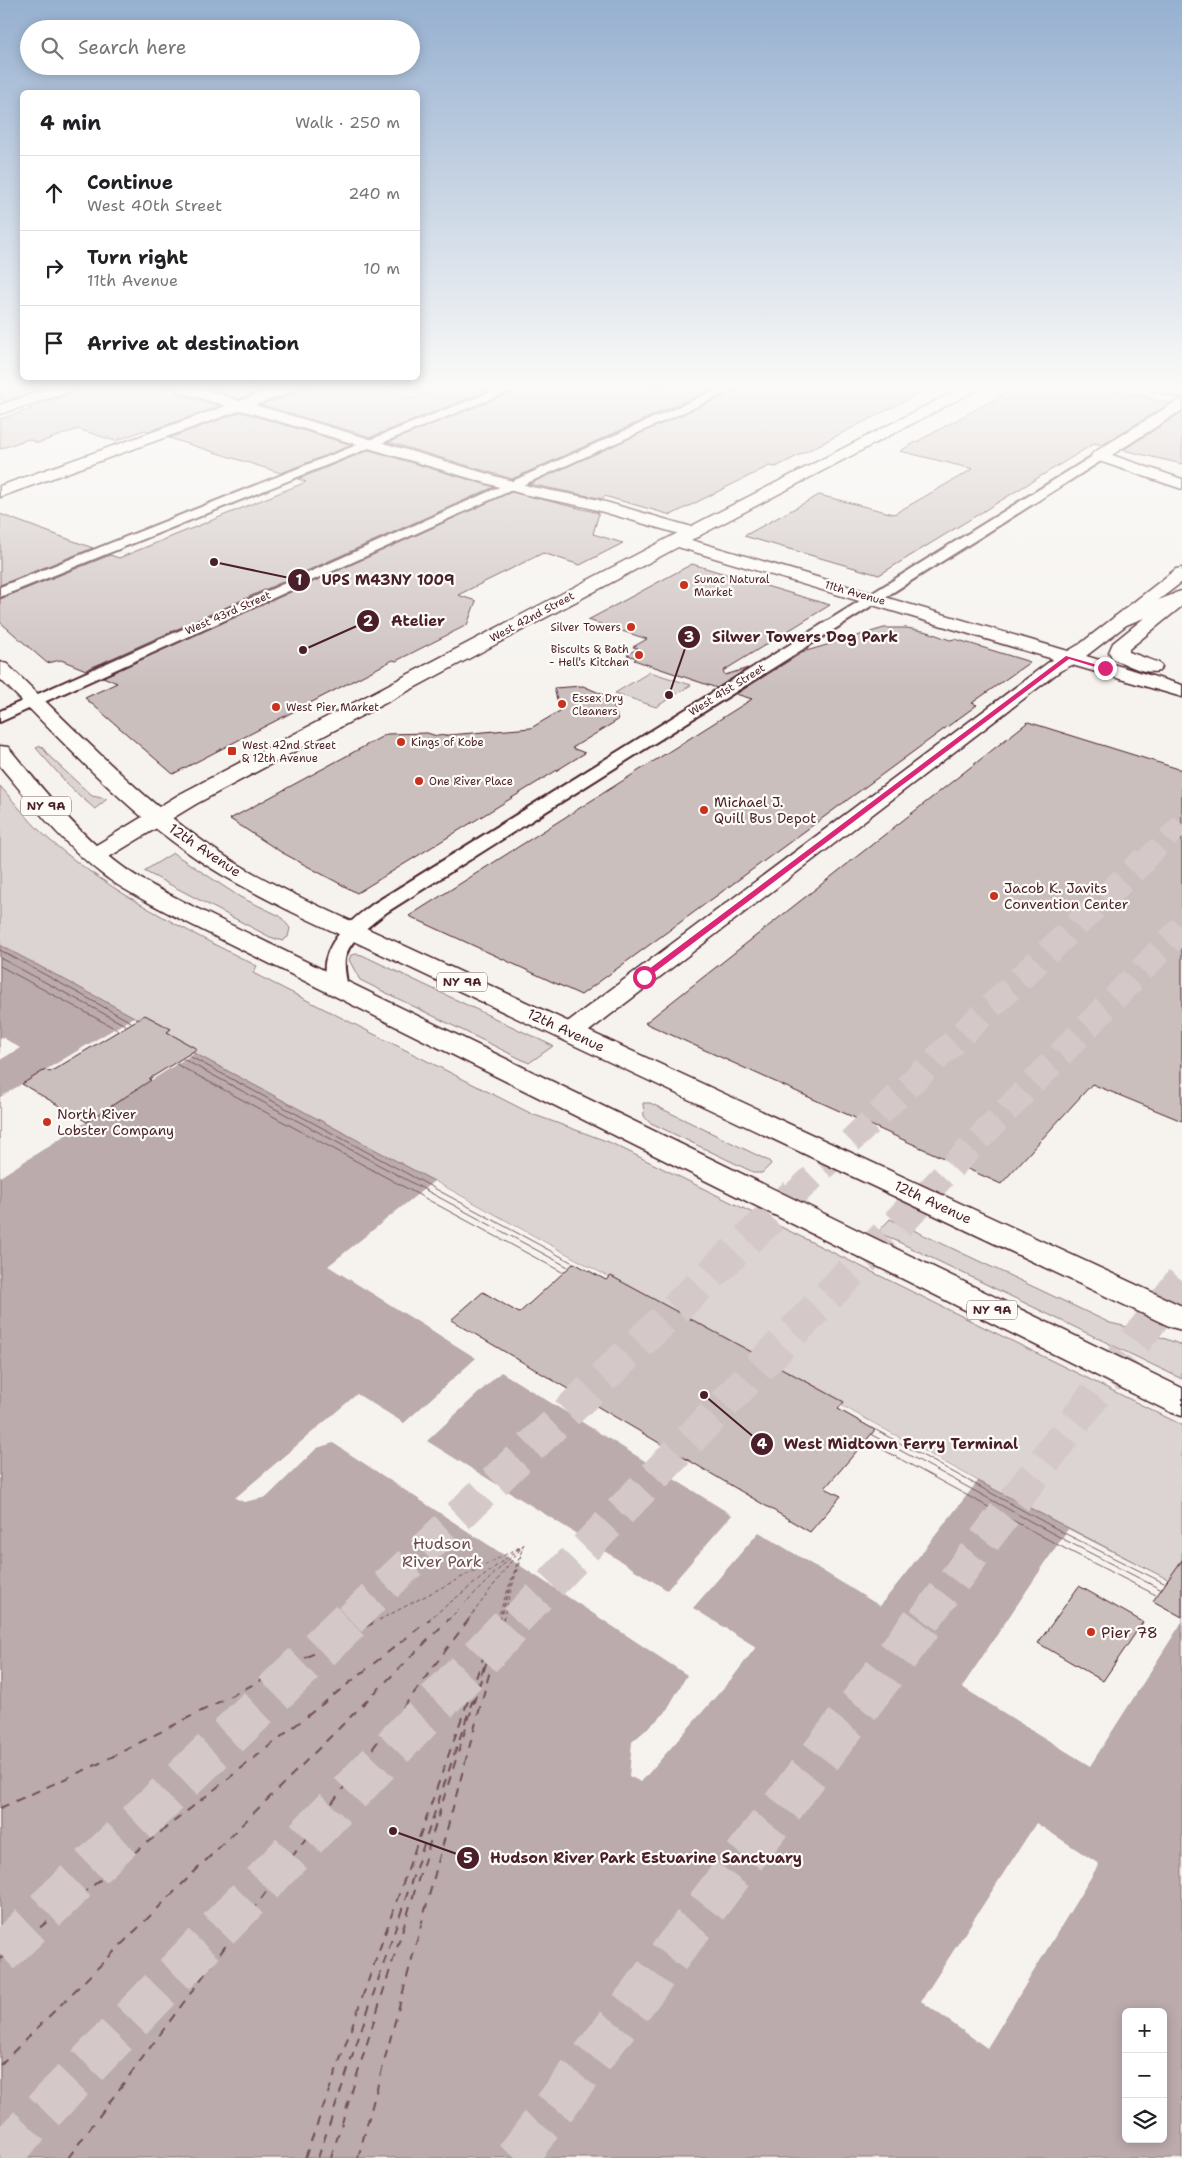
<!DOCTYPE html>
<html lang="en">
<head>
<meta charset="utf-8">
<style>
  :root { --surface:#fff; --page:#f6f6f6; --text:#202124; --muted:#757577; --line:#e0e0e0 }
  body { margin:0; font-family:"Shantell Sans",sans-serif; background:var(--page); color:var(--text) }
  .controls { position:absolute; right:15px; bottom:15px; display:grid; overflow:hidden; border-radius:8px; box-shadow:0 2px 12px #0003 }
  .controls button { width:45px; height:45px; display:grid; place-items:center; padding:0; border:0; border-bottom:1px solid var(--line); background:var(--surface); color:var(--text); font:25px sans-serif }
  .stop { position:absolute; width:15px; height:15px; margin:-11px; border:4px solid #db2777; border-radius:50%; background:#fff }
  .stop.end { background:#db2777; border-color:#fff; box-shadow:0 1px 5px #0008 }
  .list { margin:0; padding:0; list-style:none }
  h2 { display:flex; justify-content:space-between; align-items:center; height:65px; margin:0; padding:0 20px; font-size:21px }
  h2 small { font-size:16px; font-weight:400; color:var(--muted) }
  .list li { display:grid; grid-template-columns:32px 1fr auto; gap:15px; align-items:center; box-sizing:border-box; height:75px; padding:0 20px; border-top:1px solid var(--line) }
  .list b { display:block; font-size:19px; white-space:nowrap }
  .list p { margin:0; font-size:16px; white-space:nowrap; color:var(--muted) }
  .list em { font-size:16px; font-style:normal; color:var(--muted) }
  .icon { flex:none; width:28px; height:28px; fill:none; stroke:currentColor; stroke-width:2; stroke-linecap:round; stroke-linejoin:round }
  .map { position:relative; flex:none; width:1182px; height:2158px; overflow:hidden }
  .search { position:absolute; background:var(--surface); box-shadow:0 2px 12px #0003; left:20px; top:20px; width:400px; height:55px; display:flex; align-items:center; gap:12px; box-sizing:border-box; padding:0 18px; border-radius:28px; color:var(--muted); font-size:19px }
  .panel { position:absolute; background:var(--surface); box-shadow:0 2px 12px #0003; left:20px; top:90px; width:400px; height:290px; border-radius:8px }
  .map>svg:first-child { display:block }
  .green { fill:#dcd4d2; stroke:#937a7e }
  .water { fill:#bbabac; stroke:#8e7378; fill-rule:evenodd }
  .pier { fill:#f6f3ef; fill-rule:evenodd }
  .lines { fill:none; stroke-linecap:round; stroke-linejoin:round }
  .shore { stroke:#77575f; stroke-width:1 }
  .ferry-far1 { stroke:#725058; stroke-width:1; stroke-dasharray:4 3; stroke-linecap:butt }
  .ferry { stroke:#725058; stroke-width:2; stroke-dasharray:9 8; stroke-linecap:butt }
  .building { fill:#cbbfbe; stroke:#4a1f2b }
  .motorway-tunnel-far3 { stroke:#d4c9c8; stroke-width:21; stroke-dasharray:21 11; stroke-linecap:butt }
  .motorway-tunnel-far2 { stroke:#d4c9c8; stroke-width:26; stroke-dasharray:26 13; stroke-linecap:butt }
  .motorway-tunnel-far1 { stroke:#d4c9c8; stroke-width:33; stroke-dasharray:33 17; stroke-linecap:butt }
  .motorway-tunnel { stroke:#d4c9c8; stroke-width:42; stroke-dasharray:42 21; stroke-linecap:butt }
  .minor-casing { stroke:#4a1f2b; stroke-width:4 }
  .secondary-casing { stroke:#4a1f2b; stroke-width:3 }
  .primary-casing { stroke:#4a1f2b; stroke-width:3 }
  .trunk-casing { stroke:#4a1f2b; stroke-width:3 }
  .motorway-casing { stroke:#4a1f2b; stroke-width:3 }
  .minor { fill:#fdfcf7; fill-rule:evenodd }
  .secondary { fill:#fdfcf7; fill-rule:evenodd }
  .primary { fill:#fdfcf7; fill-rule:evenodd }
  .trunk { fill:#fdfcf7; fill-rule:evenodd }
  .motorway { fill:#fdfcf7; fill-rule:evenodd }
  .route { fill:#db2777 }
  .poi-dot { fill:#c8321e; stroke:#fdfcf7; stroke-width:2 }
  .labels { text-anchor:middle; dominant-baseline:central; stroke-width:4.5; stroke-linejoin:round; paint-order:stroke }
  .far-poi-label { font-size:11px; fill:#4a1f2b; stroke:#fdfcf7; text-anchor:start }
  .far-street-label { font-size:11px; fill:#4a1f2b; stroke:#fdfcf7 }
  .shield { fill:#fdfcf7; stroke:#806168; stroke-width:1 }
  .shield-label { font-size:12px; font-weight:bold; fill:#4a1f2b }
  .poi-label { font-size:14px; fill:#4a1f2b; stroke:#fdfcf7; text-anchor:start }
  .street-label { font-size:14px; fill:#4a1f2b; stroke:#fdfcf7 }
  .near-park-label { font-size:16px; fill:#6e4c55; stroke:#fdfcf7 }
  .near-poi-label { font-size:16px; fill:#4a1f2b; stroke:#fdfcf7; text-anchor:start }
  .leader { fill:none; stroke:#4a1f2b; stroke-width:2 }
  .callout-dot { fill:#4a1f2b; stroke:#fdfcf7; stroke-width:2 }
  .mark-label { font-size:15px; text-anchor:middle; font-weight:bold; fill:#fff }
  .callout-label { font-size:15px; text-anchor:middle; font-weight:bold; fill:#4a1f2b; stroke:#fdfcf7; stroke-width:4.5; stroke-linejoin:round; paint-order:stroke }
</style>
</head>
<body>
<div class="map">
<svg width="1182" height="2158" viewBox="0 0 1182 2158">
  <rect width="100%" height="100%" fill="#f6f3ef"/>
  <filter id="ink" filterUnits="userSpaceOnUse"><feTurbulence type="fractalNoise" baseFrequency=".02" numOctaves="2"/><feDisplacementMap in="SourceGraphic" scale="10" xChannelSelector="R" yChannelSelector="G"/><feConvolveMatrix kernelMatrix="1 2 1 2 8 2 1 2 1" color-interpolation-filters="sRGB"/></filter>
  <g filter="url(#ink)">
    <path class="green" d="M650,672L691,685L656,707L615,693Z
      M41,746L50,757L92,796L107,799L95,809L72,789L36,748Z
      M0,786C17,805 33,826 52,842C113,894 186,930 257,966L253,973L532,1114L609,1142L1182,1425V1587L1023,1505L0,2158Z
      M173,853L240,897L280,916L290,928L288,937L282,941L270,937L144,871Z
      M357,954L362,955L553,1046L529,1063L360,980L349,960L351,955Z
      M643,1103H650L769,1161L771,1164L762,1173H755L649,1122L644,1116Z
      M890,1219L1110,1323L1141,1330L1182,1345V1379L878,1232Z"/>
    <path class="water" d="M0,945L138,1019L194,1053L434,1181L978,1481L1182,1587V2158H0ZM1126,2012H1163V2139H1126Z"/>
    <path class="pier" d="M134,1017L194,1053L0,1177V1097Z
      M2,1037L20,1048L0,1060V1038Z
      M434,1181L978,1481L880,1606L759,1532L693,1608L756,1647L733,1677L641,1782L629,1776L632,1742L665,1713L687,1675L333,1443L317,1448L267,1497L244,1502L235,1498L357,1394L404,1423L476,1358L328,1266ZM501,1372L732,1515L667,1590L427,1441Z
      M1068,1529L1182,1587V1622L1090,1766L962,1687Z
      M1036,1823L1099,1864L987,2048L921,2001Z"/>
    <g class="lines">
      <path class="shore" d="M0,950L131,1022
        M0,958L125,1025
        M0,966L118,1030
        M189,1056L573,1263
        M183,1059L568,1267
        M176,1064L562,1272
        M876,1430L1066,1534L1164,1583
        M872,1435L1063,1539L1160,1589
        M867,1441L1060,1546L1156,1595"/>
      <path class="ferry-far1" d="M379,1620L524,1545
        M428,1620L519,1548
        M448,1620L520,1548
        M468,1620L524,1544
        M497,1620L523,1547
        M499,1620L510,1588
        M500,1620L517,1566
        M503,1620L521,1555"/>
      <path class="ferry" d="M0,1808L98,1764L381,1619
        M0,1959L430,1619
        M0,2065L449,1619
        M68,2158L469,1619
        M305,2158L497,1619
        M318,2158L500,1619
        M331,2158L500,1619
        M358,2158L504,1619"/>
    </g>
    <path class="building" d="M0,388H44L7,401L0,399Z
      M76,388H173L176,393L220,406L149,431L145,430L115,441L78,429L38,443L28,439L0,449V419L32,409L27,407L73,393Z
      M207,388H268L240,399Z
      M298,388H379L414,398L438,388H494L371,437L261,405L295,393Z
      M520,388H714L512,479L388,442Z
      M739,388H930L776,467L769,466L671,515L604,496L603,499L529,484Z
      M1015,388H1104L1170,403L1102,445L1095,443L879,575L744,536L819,495L894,514L973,469L900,451Z
      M241,412L352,445L281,473L169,438Z
      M1182,412V464L1123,450Z
      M369,450L494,487L86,670L61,660L47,663L0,622V599L110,555L119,558L306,482L298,479Z
      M511,492L599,513L593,534L623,543L580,565L543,553L458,595L476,601L467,625L396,661L393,660L173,774L85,698L117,683L103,677Z
      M0,514L32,526L93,548L0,585Z
      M692,564L830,605L723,671L725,675L748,668L717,688L634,660L637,658L627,655L638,648L633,647L647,639L588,620Z
      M884,628H907L928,632L950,640L955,639L1030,662L972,703L977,705L581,995L409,916L752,699L736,694L803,652Z
      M583,686L611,698L618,720L572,748L585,753L357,893L281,852L230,819L387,734L427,733L437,736L531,728L560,711L554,688Z
      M1028,722L1182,770V1121L1092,1084L1001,1184L645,1023Z
      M145,1015L171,1029L167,1032L197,1049L149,1079L151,1080L87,1122L22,1084L45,1070L50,1072Z
      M574,1263L606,1280L611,1276L844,1402L838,1409L875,1430L825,1488L841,1496L810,1532L451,1320L483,1292L519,1313Z
      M1182,1560V1617L1153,1601Z
      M1079,1586L1143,1622L1103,1681L1038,1643Z"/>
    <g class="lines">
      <path class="motorway-tunnel-far3" d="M1144,861L1182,824"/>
      <path class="motorway-tunnel-far2" d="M794,1195L1145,859
        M925,1195L1182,928"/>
      <path class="motorway-tunnel-far1" d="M350,1620L795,1194
        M516,1620L926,1194
        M924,1620L1182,1280"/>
      <path class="motorway-tunnel" d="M0,1954L351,1619
        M0,2156L517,1619
        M516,2158L925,1619"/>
      <g class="minor-casing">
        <path id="minor" d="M500,388H518L0,597V587Z
          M720,388H737L0,722V711Z
          M1099,452L1104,453L1105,456L1104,459L387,912C372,924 349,939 345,959C344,968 346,978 348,987L344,991L337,993L330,991C326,987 326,982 325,976C321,944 349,922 373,904Z"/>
      </g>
      <g class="secondary-casing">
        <path id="secondary" d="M51,388H74L72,391L0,414V405Z
          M175,388H199L240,401L274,388H296L294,391L255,405L532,487L595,499L699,529L702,533L699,537L693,538L586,507L523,494L241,410L0,497V486L226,406L177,391Z
          M1182,400V410L1112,455L1182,479V489L1093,459L1091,456L1093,453L1177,401Z"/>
      </g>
      <g class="primary-casing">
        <path id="primary" d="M961,388H980L691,540L1068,651L1080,644L1176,569L1182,568V582L1086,656L1182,685V697L1072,665L1060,671L580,1038L571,1040L562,1038L558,1032L562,1026L1053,659L678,547L196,804L104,860L96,862L88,860L84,855L88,850L180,794L670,537Z
          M1152,388L1182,389V397L1154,391Z
          M1182,591V606L1129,649V652L1159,663L1162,667L1159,671C1144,675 1127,664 1113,659L1109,652L1113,643L1175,593Z"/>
      </g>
      <g class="trunk-casing">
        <path id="trunk" d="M0,662L7,664C71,725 132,791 204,842C237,866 273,884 310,902L1182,1306V1330L1171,1327L292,912C257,894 222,877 190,854C119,805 61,739 0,679Z
          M0,746L8,747C42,788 76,832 119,864C141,881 167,893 192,906L1182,1388V1416L1170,1412L174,916C150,903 124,891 102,874C63,844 31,803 0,766Z"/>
      </g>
      <g class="motorway-casing">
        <path id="motorway" d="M1182,591V603L1121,627L1114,625L1112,621L1114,617Z"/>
      </g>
      <use href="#minor" class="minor"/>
      <use href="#secondary" class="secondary"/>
      <use href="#primary" class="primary"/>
      <use href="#trunk" class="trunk"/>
      <use href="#motorway" class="motorway"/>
    </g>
  </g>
  <linearGradient id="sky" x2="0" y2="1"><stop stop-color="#96b0d0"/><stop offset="0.56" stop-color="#fbfaf8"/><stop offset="1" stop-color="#fbfaf8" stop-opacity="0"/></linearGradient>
  <rect width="1182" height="691" fill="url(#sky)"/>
  <path class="route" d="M1066,656L1108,668L1105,670L1069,659L647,978H641V975Z"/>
  <g class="poi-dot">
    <circle cx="684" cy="585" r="5"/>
    <circle cx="631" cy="627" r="5"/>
    <circle cx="639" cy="655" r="5"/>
    <circle cx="562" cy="704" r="5"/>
    <circle cx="276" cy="707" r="5"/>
    <circle cx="401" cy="742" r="5"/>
    <rect x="227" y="746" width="10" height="10" rx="2.5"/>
    <circle cx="419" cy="781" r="5"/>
    <circle cx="704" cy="810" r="5"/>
    <circle cx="994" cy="896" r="5"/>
    <circle cx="47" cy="1122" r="5"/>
    <circle cx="1091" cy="1632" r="5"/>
  </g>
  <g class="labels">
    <g class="far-poi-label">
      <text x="694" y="579">Sunac Natural<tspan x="694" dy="13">Market</tspan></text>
      <text x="621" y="627" text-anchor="end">Silver Towers</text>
      <text x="629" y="649" text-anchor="end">Biscuits &amp; Bath<tspan x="629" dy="13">- Hell's Kitchen</tspan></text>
      <text x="572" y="698">Essex Dry<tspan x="572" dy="13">Cleaners</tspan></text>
      <text x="286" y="707">West Pier Market</text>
      <text x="411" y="742">Kings of Kobe</text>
      <text x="242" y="745">West 42nd Street<tspan x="242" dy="13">&amp; 12th Avenue</tspan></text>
      <text x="429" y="781">One River Place</text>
    </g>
    <g class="far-street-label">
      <text transform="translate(855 593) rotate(16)">11th Avenue</text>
      <text transform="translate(228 613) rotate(-24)">West 43rd Street</text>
      <text transform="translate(532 617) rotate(-28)">West 42nd Street</text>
      <text transform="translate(727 690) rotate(-32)">West 41st Street</text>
    </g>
    <g class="shield">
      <rect x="21" y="796.5" width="50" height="19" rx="4"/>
      <rect x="437" y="972.5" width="50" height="19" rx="4"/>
      <rect x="967" y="1300.5" width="50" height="19" rx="4"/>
    </g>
    <g class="shield-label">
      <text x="46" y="806">NY 9A</text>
      <text x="462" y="982">NY 9A</text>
      <text x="992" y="1310">NY 9A</text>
    </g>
    <g class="poi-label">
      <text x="714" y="802">Michael J.<tspan x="714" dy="16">Quill Bus Depot</tspan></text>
      <text x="1004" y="888">Jacob K. Javits<tspan x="1004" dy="16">Convention Center</tspan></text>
      <text x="57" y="1114">North River<tspan x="57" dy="16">Lobster Company</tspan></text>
    </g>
    <g class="street-label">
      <text transform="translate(205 850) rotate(34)">12th Avenue</text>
      <text transform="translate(566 1030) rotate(25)">12th Avenue</text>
      <text transform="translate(933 1202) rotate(25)">12th Avenue</text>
    </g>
    <g class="near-park-label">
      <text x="442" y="1543">Hudson<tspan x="442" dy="18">River Park</tspan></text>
    </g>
    <g class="near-poi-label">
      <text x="1101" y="1632">Pier 78</text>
    </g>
  </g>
  <path class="leader" d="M214 562L299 580M303 650L368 621M669 695L689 637M704 1395L762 1444M393 1831L468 1858"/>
  <g class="callout-dot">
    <circle cx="214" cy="562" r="5"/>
    <circle cx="303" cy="650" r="5"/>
    <circle cx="669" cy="695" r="5"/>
    <circle cx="704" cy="1395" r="5"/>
    <circle cx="393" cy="1831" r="5"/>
    <circle cx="299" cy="580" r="12"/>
    <circle cx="368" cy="621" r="12"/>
    <circle cx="689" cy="637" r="12"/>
    <circle cx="762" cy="1444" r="12"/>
    <circle cx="468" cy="1858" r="12"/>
  </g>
  <g class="mark-label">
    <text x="299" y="585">1</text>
    <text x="368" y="626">2</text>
    <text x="689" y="642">3</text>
    <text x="762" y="1449">4</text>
    <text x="468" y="1863">5</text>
  </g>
  <g class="callout-label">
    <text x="388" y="585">UPS M43NY 1009</text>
    <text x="418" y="626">Atelier</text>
    <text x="805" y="642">Silwer Towers Dog Park</text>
    <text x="901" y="1449">West Midtown Ferry Terminal</text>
    <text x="646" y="1863">Hudson River Park Estuarine Sanctuary</text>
  </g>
</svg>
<div class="controls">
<button>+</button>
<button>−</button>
<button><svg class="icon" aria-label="layers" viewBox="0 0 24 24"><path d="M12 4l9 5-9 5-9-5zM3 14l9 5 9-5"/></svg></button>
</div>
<div class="stop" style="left:644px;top:977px"></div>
<div class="stop end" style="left:1105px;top:668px"></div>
<div class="search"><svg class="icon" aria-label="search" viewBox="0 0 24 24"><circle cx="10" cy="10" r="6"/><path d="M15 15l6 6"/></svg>Search here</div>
<section class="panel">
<h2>4 min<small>Walk · 250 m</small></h2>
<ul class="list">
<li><svg class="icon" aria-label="ahead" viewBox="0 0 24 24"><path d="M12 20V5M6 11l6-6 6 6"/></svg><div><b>Continue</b><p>West 40th Street</p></div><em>240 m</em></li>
<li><svg class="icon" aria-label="right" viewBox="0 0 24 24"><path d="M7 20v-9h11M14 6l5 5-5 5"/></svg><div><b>Turn right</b><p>11th Avenue</p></div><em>10 m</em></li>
<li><svg class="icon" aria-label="arrive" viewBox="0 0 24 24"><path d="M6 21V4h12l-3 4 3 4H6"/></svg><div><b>Arrive at destination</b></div></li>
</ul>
</section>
</div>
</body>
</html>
